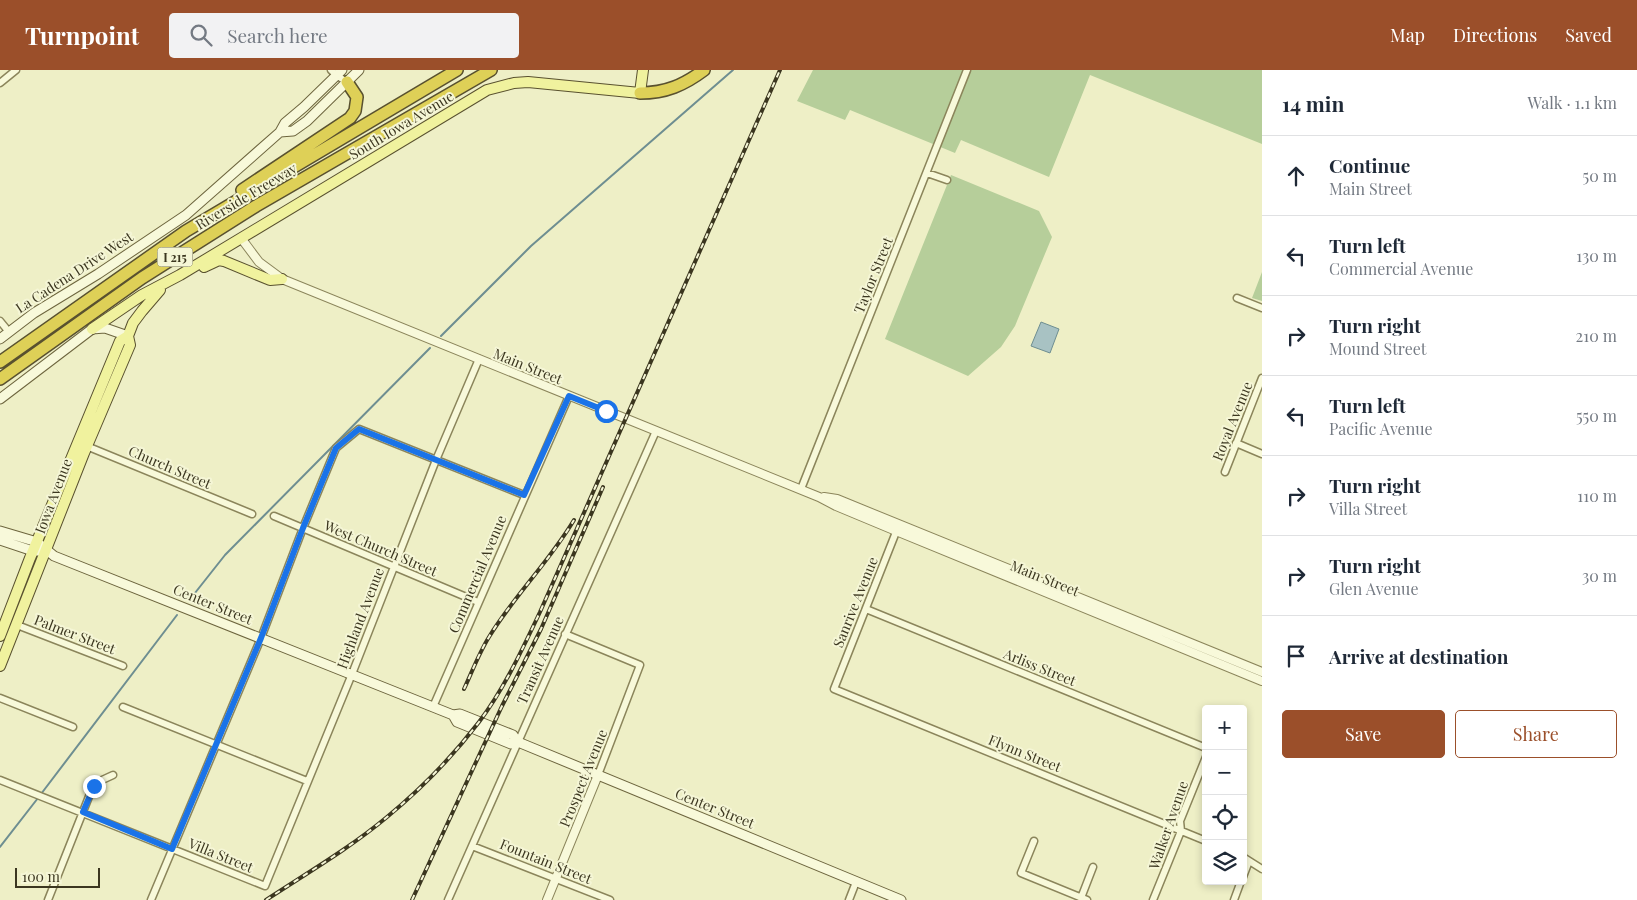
<!DOCTYPE html>
<html lang="en">
<head>
<meta charset="utf-8">
<style>
  :root { --surface:#fff; --page:#f2f2f3; --text:#1f2937; --muted:#747a83; --line:#e0e1e3; --accent:#9b4f2a }
  body { margin:0; font-family:"Playfair Display",serif; background:var(--page); color:var(--text) }
  .controls { position:absolute; right:15px; bottom:15px; display:grid; overflow:hidden; border-radius:5px; box-shadow:0 2px 8px #0003 }
  .controls button { width:45px; height:45px; display:grid; place-items:center; padding:0; border:0; border-bottom:1px solid var(--line); background:var(--surface); color:var(--text); font:25px sans-serif }
  .scale { position:absolute; left:15px; bottom:12px; width:85px; box-sizing:border-box; padding-left:5px; border:2px solid #3b361f; border-top:0; font-size:14px; line-height:18px; white-space:nowrap; color:#3b361f; -webkit-text-stroke:4px #f5f6d6; paint-order:stroke }
  .stop { position:absolute; width:15px; height:15px; margin:-11px; border:4px solid #1a73e8; border-radius:50%; background:#fff }
  .stop.end { background:#1a73e8; border-color:#fff; box-shadow:0 1px 5px #0008 }
  .list { margin:0; padding:0; list-style:none }
  h2 { display:flex; justify-content:space-between; align-items:center; height:65px; margin:0; padding:0 20px; font-size:21px }
  h2 small { font-size:16px; font-weight:400; color:var(--muted) }
  .list li { display:grid; grid-template-columns:32px 1fr auto; gap:15px; align-items:center; box-sizing:border-box; height:80px; padding:0 20px; border-top:1px solid var(--line) }
  .list b { display:block; font-size:19px; white-space:nowrap }
  .list p { margin:0; font-size:16px; white-space:nowrap; color:var(--muted) }
  .list em { font-size:16px; font-style:normal; color:var(--muted) }
  .actions { display:flex; gap:10px; padding:15px 20px }
  .actions a { flex:1; padding:11px 0; border:1px solid var(--accent); border-radius:5px; text-align:center; font-size:18px; color:var(--accent) }
  .actions .main { background:var(--accent); color:#fff }
  .icon { flex:none; width:28px; height:28px; fill:none; stroke:currentColor; stroke-width:2; stroke-linecap:round; stroke-linejoin:round }
  .map { position:relative; flex:none; width:1262px; height:830px; overflow:hidden }
  header { display:flex; align-items:center; gap:30px; box-sizing:border-box; height:70px; padding:0 25px; background:var(--accent); color:#fff }
  header strong { font-size:24px }
  nav { display:flex; gap:28px; margin-inline-start:auto; font-size:18px }
  .search { width:350px; height:45px; background:var(--page); display:flex; align-items:center; gap:12px; box-sizing:border-box; padding:0 18px; border-radius:5px; color:var(--muted); font-size:19px }
  main { display:flex }
  aside { flex:1; background:var(--surface) }
  .map>svg:first-child { display:block }
  .green { fill:#b6ce9a }
  .water { fill:#a8c2c3; stroke:#6e8e91 }
  .lines { fill:none; stroke-linecap:round; stroke-linejoin:round }
  .stream { stroke:#6e8e91; stroke-width:2 }
  .minor-casing { stroke:#8b855b; stroke-width:9 }
  .tertiary-casing { stroke:#8b855b; stroke-width:10 }
  .secondary-casing { stroke:#6d653e; stroke-width:11 }
  .primary-casing { stroke:#59512f; stroke-width:12 }
  .motorway-casing { stroke:#59512f; stroke-width:14 }
  .minor { stroke:#f8f9da; stroke-width:6 }
  .tertiary { stroke:#f8f9da; stroke-width:8 }
  .secondary { stroke:#f8f9da; stroke-width:9 }
  .primary { stroke:#f0f29e; stroke-width:10 }
  .motorway { stroke:#ded057; stroke-width:11 }
  .rail-casing { stroke:#3b361f; stroke-width:4 }
  .rail { stroke:#f5f6d6; stroke-width:2; stroke-dasharray:5.5; stroke-linecap:butt }
  .route { stroke:#1a73e8; stroke-width:6 }
  .labels { text-anchor:middle; dominant-baseline:central; stroke-width:4; stroke-linejoin:round; paint-order:stroke }
  .shield { fill:#f5f6d6; stroke:#737056; stroke-width:1 }
  .shield-label { font-size:12px; font-weight:bold; fill:#3b361f }
  .street-label { font-size:14px; fill:#3b361f; stroke:#f5f6d6 }
</style>
</head>
<body>
<header>
<strong>Turnpoint</strong>
<div class="search"><svg class="icon" aria-label="search" viewBox="0 0 24 24"><circle cx="10" cy="10" r="6"/><path d="M15 15l6 6"/></svg>Search here</div>
<nav><a>Map</a><a>Directions</a><a>Saved</a></nav>
</header>
<main>
<div class="map">
<svg width="1262" height="830" viewBox="0 0 1262 830">
  <rect width="100%" height="100%" fill="#eeefc6"/>
  <path class="green" d="M813,0H1262V74L1090,5L1049,107L961,70L955,83L850,40L845,50L797,31Z
    M951,105L1039,141L1052,167L1015,256L1001,277L968,306L885,269Z
    M1262,202V231L1252,228Z"/>
  <path class="water" d="M1041,252L1059,259L1050,283L1031,276Z"/>
  <g class="lines">
    <path class="stream" d="M441,266L531,176L733,0
      M191,528L225,485L430,278
      M41,724L177,545
      M0,777L38,728"/>
    <g class="minor-casing">
      <path id="minor" d="M331,0L336,5L347,12
        M0,13L16,0
        M927,103L947,110
        M1237,228L1262,238
        M0,251L9,262
        M1236,373L1262,384
        M84,375L252,444
        M1225,402L1262,308
        M801,419L967,0
        M274,446L478,532
        M898,457L834,619L1206,771
        M866,539L1206,678
        M17,555L123,596
        M565,564L640,595L598,705
        M0,628L73,657
        M123,637L307,711
        M433,637L569,326
        M0,710L265,816L352,604L436,390L479,289
        M1034,771L1021,803L1087,830
        M472,776L610,830
        M1243,787L1262,799
        M1243,807L1249,791
        M1081,828L1093,797
        M48,830L90,724L100,711L113,705
        M151,830L261,568L303,458L336,378L359,359L524,425
        M448,830L656,361
        M849,830L856,812
        M1153,830L1181,761L1180,751L1206,687
        M1234,830L1241,811"/>
    </g>
    <g class="tertiary-casing">
      <path id="tertiary" d="M241,168L259,192L282,209L819,427L836,436L896,461L1262,611
        M824,427L837,429L1262,602
        M547,830L598,705"/>
    </g>
    <g class="secondary-casing">
      <path id="secondary" d="M280,62L293,61L307,51L359,0
        M0,269L34,243L98,204L186,145L280,62L285,53L304,37L342,0
        M0,329L92,259L105,258L128,266
        M0,461L37,472L54,486L433,637L453,645L457,652L489,665L511,674L518,672
        M0,470L33,481H38
        M453,645L460,644L513,665L518,672L901,830"/>
    </g>
    <g class="primary-casing">
      <path id="primary" d="M204,197L219,190L224,191L270,210L282,209
        M92,259L142,225L180,205L487,20L514,13L528,12L640,23L643,0
        M0,566L30,488L120,271L128,266L133,253L142,241L160,220
        M0,596L84,383L130,275L128,266"/>
    </g>
    <g class="motorway-casing">
      <path id="motorway" d="M640,23C666,23 684,15 704,0
        M242,120L350,48L355,41L357,27L347,12
        M0,292L186,161L457,0
        M0,309L142,208L256,136L491,0"/>
    </g>
    <use href="#minor" class="minor"/>
    <use href="#tertiary" class="tertiary"/>
    <use href="#secondary" class="secondary"/>
    <use href="#primary" class="primary"/>
    <use href="#motorway" class="motorway"/>
    <g class="rail-casing">
      <path id="rail" d="M464,619C472,602 479,583 489,567C514,526 549,492 574,450
        M266,830C307,803 350,778 387,747C421,719 453,686 479,652C504,619 522,580 540,542L780,0
        M412,830L502,636L541,559L603,417"/>
    </g>
    <use href="#rail" class="rail"/>
  </g>
  <g class="lines">
    <path class="route" d="M94,716L83,742L172,779L261,568L303,458L336,378L359,359L524,425L569,326L606,341"/>
  </g>
  <g class="labels">
    <rect class="shield" x="157.5" y="177.5" width="35" height="19" rx="4"/>
    <g class="shield-label">
      <text x="175" y="187">I 215</text>
    </g>
    <g class="street-label">
      <text transform="translate(401 55) rotate(-31)">South Iowa Avenue</text>
      <text transform="translate(246 126) rotate(-31)">Riverside Freeway</text>
      <text transform="translate(74 202) rotate(-33)">La Cadena Drive West</text>
      <text transform="translate(873 205) rotate(-68)">Taylor Street</text>
      <text transform="translate(528 296) rotate(22)">Main Street</text>
      <text transform="translate(1232 351) rotate(-68)">Royal Avenue</text>
      <text transform="translate(170 397) rotate(23)">Church Street</text>
      <text transform="translate(53 426) rotate(-69)">Iowa Avenue</text>
      <text transform="translate(381 478) rotate(23)">West Church Street</text>
      <text transform="translate(477 504) rotate(-67)">Commercial Avenue</text>
      <text transform="translate(1045 508) rotate(22)">Main Street</text>
      <text transform="translate(855 532) rotate(-68)">Sanrive Avenue</text>
      <text transform="translate(213 534) rotate(22)">Center Street</text>
      <text transform="translate(360 548) rotate(-69)">Highland Avenue</text>
      <text transform="translate(75 564) rotate(21)">Palmer Street</text>
      <text transform="translate(540 590) rotate(-66)">Transit Avenue</text>
      <text transform="translate(1040 597) rotate(22)">Arliss Street</text>
      <text transform="translate(1025 683) rotate(22)">Flynn Street</text>
      <text transform="translate(583 708) rotate(-68)">Prospect Avenue</text>
      <text transform="translate(715 738) rotate(22)">Center Street</text>
      <text transform="translate(1168 755) rotate(-71)">Walker Avenue</text>
      <text transform="translate(221 785) rotate(22)">Villa Street</text>
      <text transform="translate(546 791) rotate(22)">Fountain Street</text>
    </g>
  </g>
</svg>
<div class="controls">
<button>+</button>
<button>−</button>
<button><svg class="icon" aria-label="locate" viewBox="0 0 24 24"><circle cx="12" cy="12" r="6"/><path d="M12 2v4M12 18v4M2 12h4M18 12h4"/></svg></button>
<button><svg class="icon" aria-label="layers" viewBox="0 0 24 24"><path d="M12 4l9 5-9 5-9-5zM3 14l9 5 9-5"/></svg></button>
</div>
<div class="scale">100 m</div>
<div class="stop" style="left:606px;top:341px"></div>
<div class="stop end" style="left:94px;top:716px"></div>
</div>
<aside>
<h2>14 min<small>Walk · 1.1 km</small></h2>
<ul class="list">
<li><svg class="icon" aria-label="ahead" viewBox="0 0 24 24"><path d="M12 20V5M6 11l6-6 6 6"/></svg><div><b>Continue</b><p>Main Street</p></div><em>50 m</em></li>
<li><svg class="icon" aria-label="left" viewBox="0 0 24 24"><path d="M17 20v-9H6M10 6l-5 5 5 5"/></svg><div><b>Turn left</b><p>Commercial Avenue</p></div><em>130 m</em></li>
<li><svg class="icon" aria-label="right" viewBox="0 0 24 24"><path d="M7 20v-9h11M14 6l5 5-5 5"/></svg><div><b>Turn right</b><p>Mound Street</p></div><em>210 m</em></li>
<li><svg class="icon" aria-label="left" viewBox="0 0 24 24"><path d="M17 20v-9H6M10 6l-5 5 5 5"/></svg><div><b>Turn left</b><p>Pacific Avenue</p></div><em>550 m</em></li>
<li><svg class="icon" aria-label="right" viewBox="0 0 24 24"><path d="M7 20v-9h11M14 6l5 5-5 5"/></svg><div><b>Turn right</b><p>Villa Street</p></div><em>110 m</em></li>
<li><svg class="icon" aria-label="right" viewBox="0 0 24 24"><path d="M7 20v-9h11M14 6l5 5-5 5"/></svg><div><b>Turn right</b><p>Glen Avenue</p></div><em>30 m</em></li>
<li><svg class="icon" aria-label="arrive" viewBox="0 0 24 24"><path d="M6 21V4h12l-3 4 3 4H6"/></svg><div><b>Arrive at destination</b></div></li>
</ul>
<div class="actions"><a class="main">Save</a><a>Share</a></div>
</aside>
</main>
</body>
</html>
